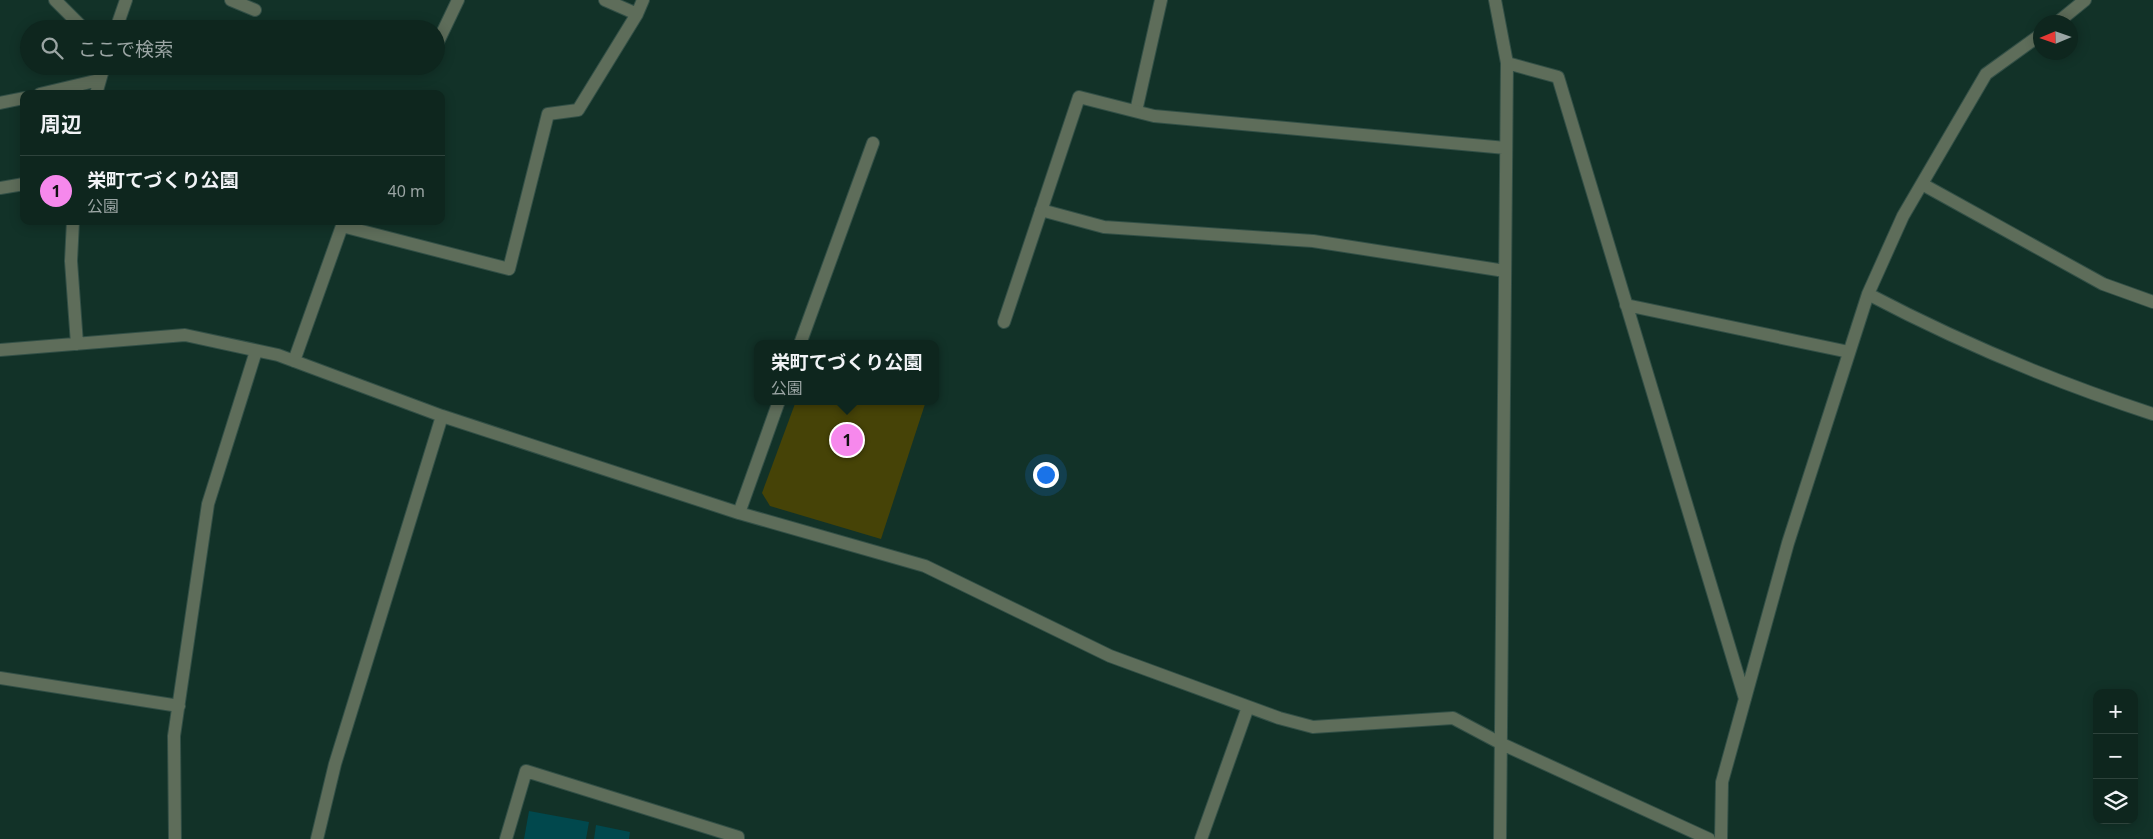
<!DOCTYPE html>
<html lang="ja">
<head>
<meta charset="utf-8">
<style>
  :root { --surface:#0e261e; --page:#1c322b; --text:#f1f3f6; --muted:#9ba5a4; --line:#2e433c; --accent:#f688ec }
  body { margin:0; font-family:"Noto Sans","Noto Sans JP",sans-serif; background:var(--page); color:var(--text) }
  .controls { position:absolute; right:15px; bottom:15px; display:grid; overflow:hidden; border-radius:10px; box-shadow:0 2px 12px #0003 }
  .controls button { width:45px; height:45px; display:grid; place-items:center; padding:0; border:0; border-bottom:1px solid var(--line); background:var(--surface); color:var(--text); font:25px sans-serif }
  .compass { position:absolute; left:2033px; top:15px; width:45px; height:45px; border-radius:50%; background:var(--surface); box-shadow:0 2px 12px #0003; rotate:268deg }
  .you { position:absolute; left:1045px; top:474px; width:18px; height:18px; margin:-12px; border:4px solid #fff; border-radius:50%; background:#1a73e8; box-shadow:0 0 0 8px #1a73e833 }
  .badge { display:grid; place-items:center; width:32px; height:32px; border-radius:50%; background:var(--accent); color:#111; font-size:16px; font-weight:700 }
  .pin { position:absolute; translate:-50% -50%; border:2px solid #fff; box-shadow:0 1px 5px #0006 }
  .popup { position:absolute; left:754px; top:340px; width:185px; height:65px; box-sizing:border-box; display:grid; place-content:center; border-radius:10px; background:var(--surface); filter:drop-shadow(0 1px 4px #0005); font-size:16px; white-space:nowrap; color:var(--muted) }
  .popup b { font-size:19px; color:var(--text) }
  .popup::after { content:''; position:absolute; left:50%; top:100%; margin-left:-10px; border:10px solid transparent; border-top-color:var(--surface) }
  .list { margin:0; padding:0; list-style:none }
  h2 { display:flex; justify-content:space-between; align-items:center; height:65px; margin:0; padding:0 20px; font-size:21px }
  h2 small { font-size:16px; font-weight:400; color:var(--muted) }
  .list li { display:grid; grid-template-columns:32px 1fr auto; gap:15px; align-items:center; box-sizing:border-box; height:70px; padding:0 20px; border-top:1px solid var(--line) }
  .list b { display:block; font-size:19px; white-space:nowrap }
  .list p { margin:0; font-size:16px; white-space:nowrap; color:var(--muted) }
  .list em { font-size:16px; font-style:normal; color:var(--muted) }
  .icon { flex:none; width:28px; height:28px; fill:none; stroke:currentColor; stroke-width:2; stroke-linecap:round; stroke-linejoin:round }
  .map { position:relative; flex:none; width:2153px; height:839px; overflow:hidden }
  .search { position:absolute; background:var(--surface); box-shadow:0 2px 12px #0003; left:20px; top:20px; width:425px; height:55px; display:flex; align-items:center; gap:12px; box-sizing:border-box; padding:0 18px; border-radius:28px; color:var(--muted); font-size:19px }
  .panel { position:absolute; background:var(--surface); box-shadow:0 2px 12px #0003; left:20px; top:90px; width:425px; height:135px; border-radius:10px }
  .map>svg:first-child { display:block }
  .green { fill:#464307 }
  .building { fill:#01484d }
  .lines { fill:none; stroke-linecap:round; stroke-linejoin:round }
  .lane-casing { stroke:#324f46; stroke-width:14 }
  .street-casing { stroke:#324f46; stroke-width:14 }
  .lane { stroke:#5e6d5a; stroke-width:12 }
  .street { stroke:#5e6d5a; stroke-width:12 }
</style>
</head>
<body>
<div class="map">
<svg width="2153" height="839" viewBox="0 0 2153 839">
  <rect width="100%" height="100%" fill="#123228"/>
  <path class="green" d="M796,401H926L881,539L770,506L762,493Z"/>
  <path class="building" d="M529,811L589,822L586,839H524Z
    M596,825L630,832L629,839H594Z"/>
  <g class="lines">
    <g class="lane-casing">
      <path id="lane" d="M1136,111L1161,0"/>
    </g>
    <g class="street-casing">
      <path id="street" d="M55,0L84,29
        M231,0L255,10
        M605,0L637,14
        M1495,0L1507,63L1500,839
        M2058,22L2085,0
        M116,29L126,0
        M436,46L458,0
        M1507,63L1558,77L1745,699
        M40,94L99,80
        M96,94L104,66
        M0,103L24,98
        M1922,184L2103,284L2153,302
        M0,188L24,184
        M1041,210L1104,227L1313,241L1505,271
        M73,221L71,261L77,344
        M1868,294C1959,342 2055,382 2153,414
        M1626,305L1849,352
        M1004,322L1079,97L1154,116L1506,148
        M800,344L873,143
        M0,350L185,335L278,355L442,416L739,513L925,566L1110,656L1279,718L1313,727L1453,718L1502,744L1709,839
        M294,361L342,226L509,269L548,114L578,110L637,14L643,0
        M739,513L779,401
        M0,678L179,706
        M175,839L174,736L208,504L256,351
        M317,839L335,764L442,416
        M506,839L526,771L738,837V839
        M1201,839L1248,707
        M1721,839L1722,782L1788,543L1868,294L1903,216L1986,74L2040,35"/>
    </g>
    <use href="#lane" class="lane"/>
    <use href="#street" class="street"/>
  </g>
</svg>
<div class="controls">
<button>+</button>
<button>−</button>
<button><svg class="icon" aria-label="layers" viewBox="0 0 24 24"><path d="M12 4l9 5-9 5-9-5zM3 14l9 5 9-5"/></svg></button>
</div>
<svg class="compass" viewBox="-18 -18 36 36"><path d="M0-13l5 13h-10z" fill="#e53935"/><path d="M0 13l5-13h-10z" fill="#9ba5a4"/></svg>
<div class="you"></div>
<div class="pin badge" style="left:847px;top:440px">1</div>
<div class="popup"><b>栄町てづくり公園</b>公園</div>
<div class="search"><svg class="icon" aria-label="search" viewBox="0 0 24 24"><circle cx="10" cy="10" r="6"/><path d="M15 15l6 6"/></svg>ここで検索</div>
<section class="panel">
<h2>周辺<small></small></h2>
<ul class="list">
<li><span class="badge">1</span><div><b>栄町てづくり公園</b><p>公園</p></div><em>40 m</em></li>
</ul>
</section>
</div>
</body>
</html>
